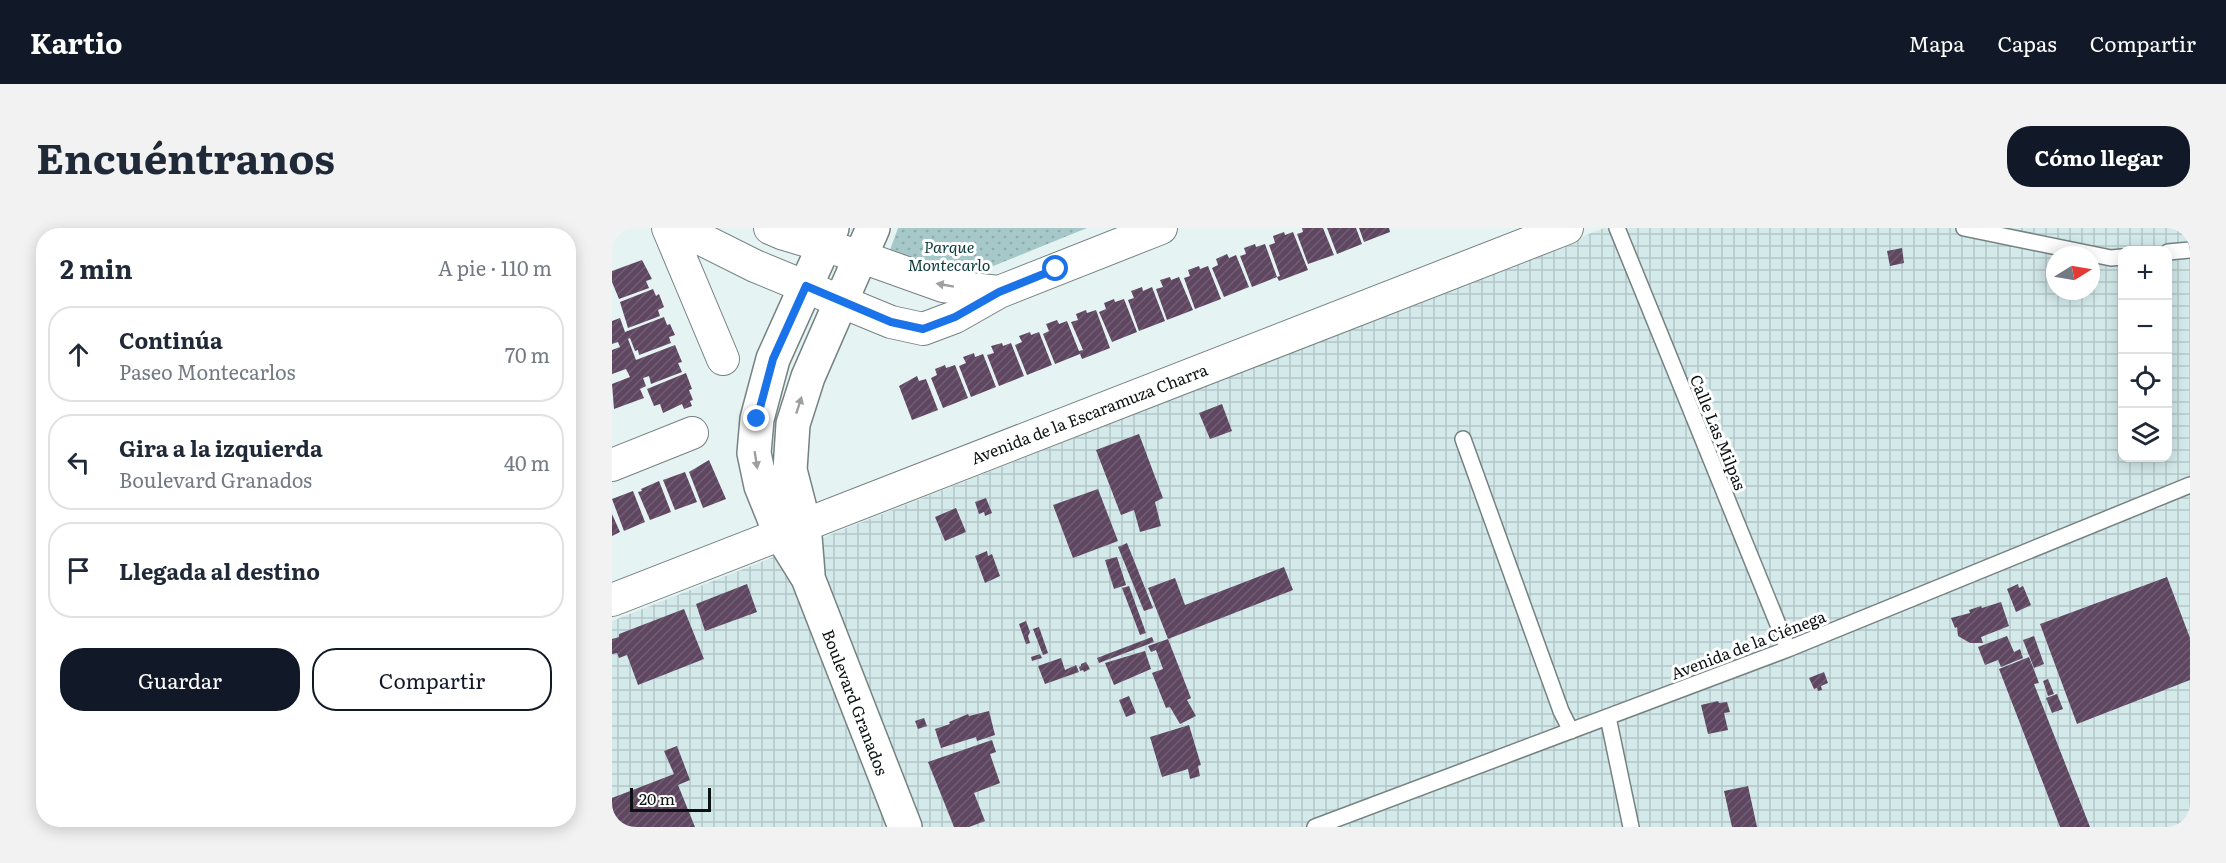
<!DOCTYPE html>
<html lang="es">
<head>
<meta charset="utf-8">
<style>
  :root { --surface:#fff; --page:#f2f2f3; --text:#1f2937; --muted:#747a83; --line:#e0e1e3; --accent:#111827 }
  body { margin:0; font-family:Literata,serif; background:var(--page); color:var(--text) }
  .controls { position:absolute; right:18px; top:18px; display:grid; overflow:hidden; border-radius:12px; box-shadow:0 3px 15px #0003 }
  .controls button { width:54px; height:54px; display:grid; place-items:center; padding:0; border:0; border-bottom:2px solid var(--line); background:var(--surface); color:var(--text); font:30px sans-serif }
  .compass { position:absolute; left:1434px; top:18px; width:54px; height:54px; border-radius:50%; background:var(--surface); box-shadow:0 3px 15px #0003; rotate:79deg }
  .scale { position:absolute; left:18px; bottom:15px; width:81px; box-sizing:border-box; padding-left:6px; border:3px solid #0c1111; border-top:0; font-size:16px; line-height:21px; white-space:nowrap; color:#0c1111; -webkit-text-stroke:4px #fff; paint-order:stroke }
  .stop { position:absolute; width:18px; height:18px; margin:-14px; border:4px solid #1a73e8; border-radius:50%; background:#fff }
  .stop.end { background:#1a73e8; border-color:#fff; box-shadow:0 2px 6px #0008 }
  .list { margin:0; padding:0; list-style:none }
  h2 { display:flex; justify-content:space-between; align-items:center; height:78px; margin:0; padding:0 24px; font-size:26px }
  h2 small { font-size:20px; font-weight:400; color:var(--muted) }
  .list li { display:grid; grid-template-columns:39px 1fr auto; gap:18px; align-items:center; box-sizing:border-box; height:96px; margin:0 12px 12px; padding:0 12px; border:2px solid var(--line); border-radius:24px }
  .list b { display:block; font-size:22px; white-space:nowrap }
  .list p { margin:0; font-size:20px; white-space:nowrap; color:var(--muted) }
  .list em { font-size:20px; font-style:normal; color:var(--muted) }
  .actions { display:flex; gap:12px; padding:18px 24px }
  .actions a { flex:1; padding:14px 0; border:2px solid var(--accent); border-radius:24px; text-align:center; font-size:21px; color:var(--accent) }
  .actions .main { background:var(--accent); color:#fff }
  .icon { flex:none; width:33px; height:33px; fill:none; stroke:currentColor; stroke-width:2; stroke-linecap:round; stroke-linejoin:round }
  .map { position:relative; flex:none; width:1578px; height:599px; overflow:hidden; border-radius:24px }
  header { display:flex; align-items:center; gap:36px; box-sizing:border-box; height:84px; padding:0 30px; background:var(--accent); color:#fff }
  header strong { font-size:28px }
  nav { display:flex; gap:33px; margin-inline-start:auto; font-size:21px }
  .intro { display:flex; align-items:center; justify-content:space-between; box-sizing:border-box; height:144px; padding:0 36px }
  h1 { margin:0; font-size:42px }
  .button { padding:15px 27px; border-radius:24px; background:var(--accent); color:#fff; font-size:21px; font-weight:700 }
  main { display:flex; gap:36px; padding:0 36px }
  aside { flex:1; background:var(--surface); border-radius:24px; box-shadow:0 3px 15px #0003 }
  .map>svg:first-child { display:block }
  .industrial { fill:url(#industrial-grid); fill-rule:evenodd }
  .grass { fill:url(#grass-dots) }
  .building { fill:url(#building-hatch) }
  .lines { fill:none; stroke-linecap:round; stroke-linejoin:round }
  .service-casing { stroke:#768282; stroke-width:18 }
  .minor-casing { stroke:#768282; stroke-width:34 }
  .tertiary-casing { stroke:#768282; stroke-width:36 }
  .service { stroke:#fff; stroke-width:15 }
  .minor { stroke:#fff; stroke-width:32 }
  .tertiary { stroke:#fff; stroke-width:33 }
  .oneway { fill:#9ea0a0 }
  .route { stroke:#1a73e8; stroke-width:8 }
  .labels { text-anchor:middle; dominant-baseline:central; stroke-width:6; stroke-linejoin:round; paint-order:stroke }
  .park-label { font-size:16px; font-style:italic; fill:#0c3c3c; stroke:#fff }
  .street-label { font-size:16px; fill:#0c1111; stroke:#fff }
</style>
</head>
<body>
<header>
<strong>Kartio</strong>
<nav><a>Mapa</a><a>Capas</a><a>Compartir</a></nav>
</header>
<div class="intro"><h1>Encuéntranos</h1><a class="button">Cómo llegar</a></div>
<main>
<aside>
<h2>2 min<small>A pie · 110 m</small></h2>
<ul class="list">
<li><svg class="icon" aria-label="ahead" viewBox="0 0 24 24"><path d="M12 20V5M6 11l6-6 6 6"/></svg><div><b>Continúa</b><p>Paseo Montecarlos</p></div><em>70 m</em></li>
<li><svg class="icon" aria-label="left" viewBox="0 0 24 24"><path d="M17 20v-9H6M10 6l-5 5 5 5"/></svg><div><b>Gira a la izquierda</b><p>Boulevard Granados</p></div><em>40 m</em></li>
<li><svg class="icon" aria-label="arrive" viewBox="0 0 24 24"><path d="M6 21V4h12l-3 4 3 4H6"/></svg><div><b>Llegada al destino</b></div></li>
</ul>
<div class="actions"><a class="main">Guardar</a><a>Compartir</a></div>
</aside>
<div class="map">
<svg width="1578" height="599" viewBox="0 0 1578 599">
  <defs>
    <pattern id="industrial-grid" width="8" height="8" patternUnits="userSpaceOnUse" patternTransform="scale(1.5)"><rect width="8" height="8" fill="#d3e9ea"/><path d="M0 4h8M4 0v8" fill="none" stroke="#b4c7c8"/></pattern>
    <pattern id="grass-dots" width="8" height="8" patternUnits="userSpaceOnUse" patternTransform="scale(1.5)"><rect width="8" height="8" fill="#a6c8c8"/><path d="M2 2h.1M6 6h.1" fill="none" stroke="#8eabab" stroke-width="1.8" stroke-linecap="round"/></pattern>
    <pattern id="building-hatch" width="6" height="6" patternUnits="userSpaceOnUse" patternTransform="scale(1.5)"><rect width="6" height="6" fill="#5f4761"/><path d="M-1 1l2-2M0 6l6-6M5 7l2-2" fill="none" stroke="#705e72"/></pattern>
  </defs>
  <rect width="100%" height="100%" fill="#e6f3f3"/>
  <path class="industrial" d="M992,0H1578V599H0V393ZM1510,22H1556V230H1510ZM1443,27H1479V63H1443Z"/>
  <path class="grass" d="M286,0H475L337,56L274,33Z"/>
  <path class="building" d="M690,0H711L722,27L696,36L685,6L691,4Z
    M715,0H744L750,16L725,26Z
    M747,0H777L778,4L752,14Z
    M672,4L673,7L681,4L696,42L667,53L665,49L668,48L657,17L663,15L661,8Z
    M643,16L644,19L653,16L665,49L640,59L628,28L634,26L632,20Z
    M1290,20L1292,35L1278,38L1275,23Z
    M615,26L617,30L624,27L637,59L612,69L600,40L606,37L604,31Z
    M30,32L40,51L34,53L37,60L7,71L0,54V43Z
    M587,38L588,41L596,38L609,71L583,81L572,50L578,48L576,42Z
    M558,49L559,52L567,49L581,82L555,92L544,61L551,59L548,52Z
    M530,59L531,63L540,59L553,93L527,103L516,72L522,70L519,63Z
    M41,61L44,68L47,66L52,79L46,82L48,88L16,100L8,74Z
    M502,71L503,74L512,71L525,104L500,114L487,84L494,81L492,75Z
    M474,82L475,85L484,82L498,120L470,131L468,126L443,136L431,106L437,103L434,96L445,92L447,96L455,93L467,123L471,122L459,94L466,92L464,86Z
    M52,89L55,97L58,96L63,107L57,109L59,115L27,127L26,122L23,123L18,110L16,111L24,132L63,117L70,134L66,135L70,144L39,156L37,148L31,150L34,158L28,161L32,170L2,181L0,156L18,149L14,141L0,146V122L8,119L6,114L0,116V93L8,90L13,104Z
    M418,104L419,107L427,104L440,137L415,147L403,117L410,114L407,108Z
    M390,115L391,118L399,115L412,148L387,158L375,127L382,125L379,118Z
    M362,125L363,129L371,126L384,159L359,169L347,138L354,135L351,129Z
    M333,137L334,140L343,137L356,170L331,180L319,150L325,147L323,141Z
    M74,145L80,161L77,162L81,172L78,173L80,178L72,181L70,176L51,185L48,176L42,178L35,161Z
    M305,148L307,153L314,151L326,182L300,192L287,158Z
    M610,176L620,203L598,211L587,185Z
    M527,206L551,270L543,274L549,298L528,304L522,282L509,287L484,222Z
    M97,232L114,271L91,280L77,244Z
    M73,244L85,274L63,282L51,252Z
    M47,253L59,284L38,292L26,264L30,263L29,261Z
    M486,261L506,313L461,330L441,277Z
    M21,263L33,294L12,303L0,271Z
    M374,270L380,285L373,288L372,284L367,286L363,274Z
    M344,280L354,304L333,313L323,289Z
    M0,286L8,304L0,308Z
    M515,315L541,380L532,383L506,319Z
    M375,323L376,328L380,326L388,348L373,355L363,328Z
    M505,329L514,357L502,361L493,332Z
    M672,339L681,362L556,411L579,470L575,472L584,488L568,496L558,479L554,480L540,445L551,441L544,422L539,424L536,418L556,411L536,360L563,350L573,377Z
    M1555,349L1578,410V452L1465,496L1428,396Z
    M135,356L145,384L93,403L84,376Z
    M1406,356L1407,360L1411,358L1419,377L1404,384L1395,361Z
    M517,358L534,405L528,407L510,360Z
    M1389,374L1397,398L1369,409L1371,415H1358L1346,408L1345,399L1343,400L1339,390L1358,385L1357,382L1369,378L1370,380Z
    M72,381L92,431L26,457L15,427L7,430L5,425L0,426V411L7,409V406Z
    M414,393L418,404L416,408L418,415L414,416L407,396Z
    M427,399L436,425L431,427L421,401Z
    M1395,408L1402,424L1408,421L1411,430L1389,439L1386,432L1373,437L1366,419Z
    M1422,408L1432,436L1422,440L1411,412Z
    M540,409L542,414L487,435L485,430Z
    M533,423L539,441L502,457L493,435Z
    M428,426L430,430L420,433L419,429Z
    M1417,429L1427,455L1422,456L1478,599H1448L1387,441Z
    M449,430L453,442L464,437L467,444L433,456L426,438Z
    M474,434L478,441L472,444L471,442L468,443L467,439L469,438V436Z
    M1212,444L1216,455L1209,458L1210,462L1206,463L1205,460L1202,461L1197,450Z
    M1436,451L1442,466L1436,468L1431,453Z
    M1445,466L1451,481L1440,485L1434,470Z
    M517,468L524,485L514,489L507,472Z
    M1106,473L1107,475L1115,474L1118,484L1112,485L1116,502L1096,506L1089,477Z
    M377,483L383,507L365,513L364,509L329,520L323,501L338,496L337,494L356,486L357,488Z
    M312,490L315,498L306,501L303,493Z
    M577,497L589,537L586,538L588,548L578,551L576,541L550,549L538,509Z
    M380,512L384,524L378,526L388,555L362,565L373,593L357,599H342L316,534Z
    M65,518L78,552L66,557L83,599H0V570L62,546L52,523Z
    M1136,558L1145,599H1120L1112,563Z"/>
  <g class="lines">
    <g class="service-casing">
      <path id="service" d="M1005,0L1176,421
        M1352,0L1499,30L1510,29
        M1556,24L1578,22
        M851,211L949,483L959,503
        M996,489L1019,599
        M703,599L1176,421L1578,257"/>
    </g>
    <g class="minor-casing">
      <path id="minor" d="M56,0L111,131
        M67,0L143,38L279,94L311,101L343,89L387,64L549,0
        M158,0L172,6L247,28L331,58L387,64
        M0,237L80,205
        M0,372L955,0"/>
    </g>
    <g class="tertiary-casing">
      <path id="tertiary" d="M220,0L161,131L145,191L142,225L149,258L168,305L196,350L293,599
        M196,346L192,296L178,242L181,196L196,149L261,0"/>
    </g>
    <use href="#service" class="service"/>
    <use href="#minor" class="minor"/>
    <use href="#tertiary" class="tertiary"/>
  </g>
  <defs><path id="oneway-solid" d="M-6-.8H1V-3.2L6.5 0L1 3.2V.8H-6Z" transform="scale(1.5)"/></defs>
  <g class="oneway">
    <use href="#oneway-solid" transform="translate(333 57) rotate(-170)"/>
    <use href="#oneway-solid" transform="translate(187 177) rotate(-72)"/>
    <use href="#oneway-solid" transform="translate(144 232) rotate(81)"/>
  </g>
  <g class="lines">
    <path class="route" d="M145,191L161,131L194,58L279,94L311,101L343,89L387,64L444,41"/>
  </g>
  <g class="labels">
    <g class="park-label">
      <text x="337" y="18">Parque<tspan x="337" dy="18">Montecarlo</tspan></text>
    </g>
    <g class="street-label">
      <text transform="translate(477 185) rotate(-21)">Avenida de la Escaramuza Charra</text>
      <text transform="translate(1107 204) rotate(68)">Calle Las Milpas</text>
      <text transform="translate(1136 416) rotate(-21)">Avenida de la Ciénega</text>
      <text transform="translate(244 474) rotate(69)">Boulevard Granados</text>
    </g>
  </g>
</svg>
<div class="controls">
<button>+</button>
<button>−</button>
<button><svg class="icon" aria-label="locate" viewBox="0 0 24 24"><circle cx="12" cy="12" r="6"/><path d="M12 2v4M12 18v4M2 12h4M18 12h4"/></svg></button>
<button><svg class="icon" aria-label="layers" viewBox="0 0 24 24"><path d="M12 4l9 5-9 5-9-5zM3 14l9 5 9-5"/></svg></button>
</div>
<svg class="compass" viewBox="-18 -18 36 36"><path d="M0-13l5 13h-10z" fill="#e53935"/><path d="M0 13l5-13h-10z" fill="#747a83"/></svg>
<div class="scale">20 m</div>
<div class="stop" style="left:444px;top:41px"></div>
<div class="stop end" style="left:145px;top:191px"></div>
</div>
</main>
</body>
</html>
